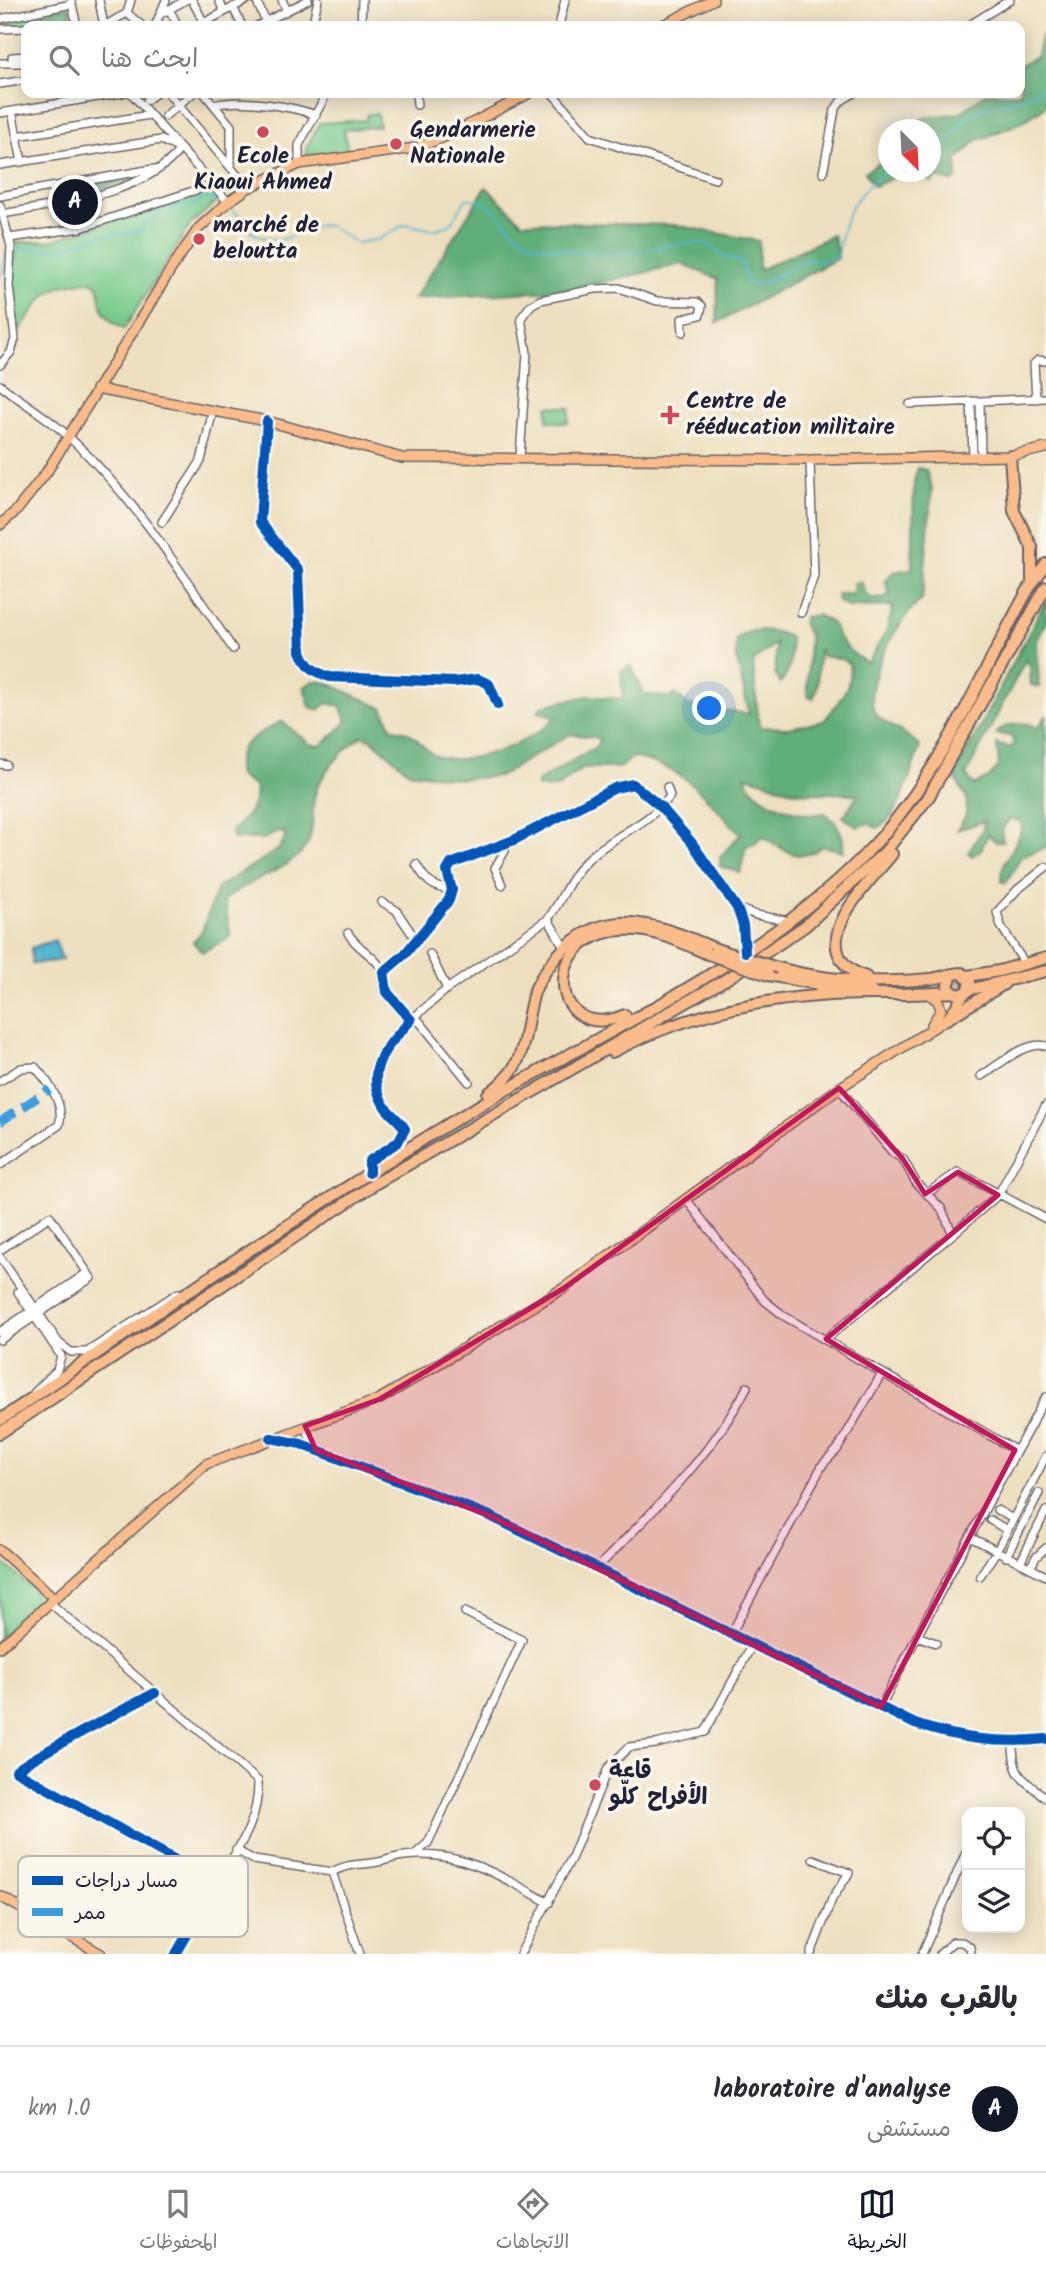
<!DOCTYPE html>
<html lang="ar">
<head>
<meta charset="utf-8">
<style>
  :root { --surface:#fff; --page:#f7f7f7; --text:#2b2b33; --muted:#7c7c81; --line:#e1e1e2; --accent:#111827 }
  body { margin:0; font-family:Kalam,"Playpen Sans Arabic",sans-serif; background:var(--page); color:var(--text); direction:rtl }
  .controls { position:absolute; right:21px; bottom:21px; display:grid; overflow:hidden; border-radius:14px; box-shadow:0 4px 18px #0003 }
  .controls button { width:63px; height:63px; display:grid; place-items:center; padding:0; border:0; border-bottom:2px solid var(--line); background:var(--surface); color:var(--text); font:35px sans-serif }
  .compass { position:absolute; left:878px; top:119px; width:63px; height:63px; border-radius:50%; background:var(--surface); box-shadow:0 4px 18px #0003; rotate:156deg }
  .you { position:absolute; left:710px; top:709px; width:24px; height:24px; margin:-18px; border:5px solid #fff; border-radius:50%; background:#1a73e8; box-shadow:0 0 0 10px #1a73e833 }
  .badge { display:grid; place-items:center; width:46px; height:46px; border-radius:50%; background:var(--accent); color:#fff; font-size:23px; font-weight:700 }
  .pin { position:absolute; translate:-50% -50%; border:4px solid #fff; box-shadow:0 2px 7px #0006 }
  .list { margin:0; padding:0; list-style:none }
  h2 { display:flex; justify-content:space-between; align-items:center; height:91px; margin:0; padding:0 28px; font-size:30px }
  h2 small { font-size:23px; font-weight:400; color:var(--muted) }
  .list li { display:grid; grid-template-columns:46px 1fr auto; gap:21px; align-items:center; box-sizing:border-box; height:126px; padding:0 28px; border-top:2px solid var(--line) }
  .list b { display:block; font-size:26px; white-space:nowrap }
  .list p { margin:0; font-size:23px; white-space:nowrap; color:var(--muted) }
  .list em { font-size:23px; font-style:normal; color:var(--muted) }
  .icon { flex:none; width:38px; height:38px; fill:none; stroke:currentColor; stroke-width:2; stroke-linecap:round; stroke-linejoin:round }
  .map { position:relative; flex:none; width:1046px; height:1954px; overflow:hidden; direction:ltr }
  .search { position:absolute; background:var(--surface); box-shadow:0 4px 18px #0003; left:21px; right:21px; top:21px; height:77px; display:flex; align-items:center; gap:18px; box-sizing:border-box; padding:0 24px; border-radius:14px; color:var(--muted); font-size:26px }
  .sheet { height:217px; background:var(--surface) }
  nav { display:flex; justify-content:space-around; align-items:center; box-sizing:border-box; height:98px; border-top:2px solid var(--line); background:var(--surface); font-size:19px; color:var(--muted) }
  nav a { display:grid; justify-items:center; gap:4px }
  nav .on { color:var(--accent) }
  .map>svg:first-child { display:block }
  .green { fill:#77ca8c; stroke:#4c7664; stroke-width:2 }
  .forest { fill:#61ae78; stroke:#42685a; stroke-width:2 }
  .water { fill:#54b5d2; stroke:#3b6c86; stroke-width:2 }
  .lines { fill:none; stroke-linecap:round; stroke-linejoin:round }
  .stream { stroke:#54b5d2; stroke-width:2 }
  .highway-tunnel { stroke:#c5baa5; stroke-width:10; stroke-dasharray:10 5; stroke-linecap:butt }
  .minor-casing { stroke:#696469; stroke-width:10 }
  .major-casing { stroke:#696469; stroke-width:12 }
  .highway-casing { stroke:#696469; stroke-width:14 }
  .minor { stroke:#fff; stroke-width:7 }
  .major { stroke:#f9bc8a; stroke-width:9 }
  .highway { stroke:#f9bc8a; stroke-width:10 }
  .highway-bridge-casing { stroke:#696469; stroke-width:14; stroke-linecap:butt }
  .highway-bridge { stroke:#f9bc8a; stroke-width:10 }
  .quiet { stroke:#3c9ce2; stroke-width:9; stroke-dasharray:18 9; stroke-linecap:butt }
  .cycleway-casing { stroke:#fbf7ec; stroke-width:15 }
  .cycleway { stroke:#0057b8; stroke-width:10 }
  .marked { fill:#c2185b; fill-opacity:0.2; stroke:#c2185b; stroke-width:5; stroke-linejoin:round }
  .poi-dot { fill:#d1495b; stroke:#fbf7ec; stroke-width:2.5 }
  .labels { text-anchor:middle; dominant-baseline:central; stroke-width:7; stroke-linejoin:round; paint-order:stroke }
  .poi-label { font-size:23px; font-weight:bold; fill:#22223b; stroke:#fbf7ec; text-anchor:start }
  .key { fill:#fbf7ec; stroke:#bab7b7; stroke-width:2 }
  .key-label { font-size:19px; fill:#22223b }
</style>
</head>
<body>
<div class="map">
<svg width="1046" height="1954" viewBox="0 0 1046 1954">
  <rect width="100%" height="100%" fill="#fbf7ec"/>
  <filter id="ink" filterUnits="userSpaceOnUse"><feTurbulence type="fractalNoise" baseFrequency=".0143" numOctaves="2"/><feDisplacementMap in="SourceGraphic" scale="14" xChannelSelector="R" yChannelSelector="G"/><feConvolveMatrix kernelMatrix="1 2 1 2 8 2 1 2 1" color-interpolation-filters="sRGB"/></filter>
  <filter id="wash" filterUnits="userSpaceOnUse"><feTurbulence type="fractalNoise" baseFrequency=".00686" numOctaves="4" result="noise"/><feDisplacementMap in="SourceGraphic" scale="28" xChannelSelector="R" yChannelSelector="G"/><feGaussianBlur stdDeviation="1.57" result="paint"/><feColorMatrix in="noise" values="0 0 0 0 0 0 0 0 0 0 0 0 0 0 0 0 0 1.4 0 .05"/><feComposite in="paint" operator="in"/></filter>
  <g filter="url(#wash)">
    <rect width="100%" height="100%" fill="#eee0bf"/>
    <path class="green" d="M69,7L72,24L4,27L0,22Z
      M377,113L379,126L344,130L348,152L307,156L306,148L320,123L366,120L367,114Z
      M210,189L220,199L191,224L124,329C105,319 99,308 99,287L92,281C43,285 45,296 18,332L12,270L18,242L50,241Z
      M548,406L570,408L568,423L547,421Z
      M0,1560L44,1599L0,1638Z"/>
    <path class="forest" d="M1046,32V106L1024,121L976,141L957,160V178L952,182L937,177L932,182C926,181 924,176 918,174C903,170 888,181 874,186L865,172L888,157V172H930V130L911,129L923,118L960,113L986,93H1020V65L1037,56L1041,36Z
      M151,171L123,183L56,199L53,188Z
      M486,187L522,222L675,225L759,241V270L833,235L838,258L717,323L718,279L682,264L568,290L414,299Z
      M918,468L926,470L932,488L922,600C899,616 862,681 874,711C879,724 910,732 920,747C910,769 902,819 876,828L868,823L858,827L843,817L858,795C839,791 818,795 798,792C779,789 764,779 745,776C752,801 801,819 825,813C838,823 845,835 843,851L822,846C801,865 783,850 763,836L755,844L746,846L740,873L720,866V857L741,834C701,795 691,770 633,757L619,768H583L559,786L549,789L537,787V782L597,746L600,738L570,734L500,776L461,779L409,772L371,739L362,736C345,748 320,774 315,794C311,810 315,828 308,843C295,869 249,879 224,900L231,937L202,952L193,942L202,931L217,888L279,849L286,836L280,831L263,839H234L231,831C247,818 255,809 256,788L239,776C232,741 257,737 281,721L310,744L320,746L347,722L340,706L327,703L319,710L310,707L304,687L313,681L325,682L383,708L392,729C422,732 416,747 437,756C467,768 536,742 555,717L538,711L542,706L588,696L623,699L621,671L631,665L644,694L671,698L675,694L688,705L749,714L736,656V639C751,627 774,628 790,638C791,655 792,672 780,683L775,674L776,643L753,662L759,727L788,728L824,721C838,702 853,689 849,664L842,659L822,656L819,648L817,689L813,698L807,696L809,635L803,625L804,617L817,615L832,623C839,642 850,654 868,663L887,630L893,606L848,607L838,602L837,594H853L854,583L862,582L864,593C873,601 880,600 890,594L885,582L893,572L912,569L914,481Z
      M1046,600V621L1037,641L1039,687L1031,685L1030,666L1026,659L966,775L974,785L990,777L999,766L997,744L1009,748L1014,744L1011,736L996,734C1004,723 1027,720 1038,728L1046,716V847L1021,857L1006,883L1001,881C1000,858 1022,844 1022,822L1011,819C1002,826 1000,831 1003,842H996L988,834L981,850L972,856L968,853L983,829L984,821L957,830L966,815L967,799L954,776Z"/>
    <path class="water" d="M55,940L62,960L32,964L31,948Z"/>
    <g class="lines">
      <path class="stream" d="M930,150C952,148 955,125 970,115C987,105 1004,104 1022,99C1031,96 1036,89 1046,87
        M229,208C243,213 242,232 265,238C295,245 304,222 328,226C337,228 347,238 356,243L377,240L406,224L432,230L450,225L466,199C499,197 505,238 540,245C557,249 606,256 621,254C653,251 673,242 707,243L721,255L741,262L747,282L757,286L801,262L814,259L820,262L837,257C843,215 853,194 888,170
        M13,250L63,248L97,236L141,231L151,216L164,209L192,206L207,195L216,202
        M0,279L7,251"/>
    </g>
  </g>
  <g filter="url(#ink)">
    <g class="lines">
      <path class="highway-tunnel" d="M938,987L977,982"/>
      <g class="minor-casing">
        <path id="minor" d="M71,0L77,26
          M99,0L104,26
          M192,0L204,23
          M219,0L224,12
          M256,0L266,22
          M282,0L287,11
          M233,7L242,26
          M169,9L178,26
          M127,13L142,26
          M161,14L186,0
          M0,19L72,4
          M104,26L127,13L131,0
          M155,26L166,0
          M198,26L247,0
          M257,26L308,0
          M312,26L318,0
          M361,26L362,0
          M559,26L565,0
          M968,26L1010,0
          M0,29L26,28
          M12,57L26,56
          M0,63H26
          M0,84L26,80
          M131,93L228,202
          M168,93L248,188
          M204,93L231,126V168
          M364,93H365
          M416,93L417,105
          M552,93L590,137L715,179
          M147,100L156,93
          M214,105C239,98 291,106 316,115
          M12,111L22,162
          M0,113L123,93
          M165,116L193,93
          M17,136L150,115
          M299,164V145L327,93
          M0,165L161,140L180,149C148,194 53,205 2,214
          M823,173L835,110L841,101L854,93
          M0,196L153,169
          M0,205L11,246L9,286L15,339L11,352L0,365
          M9,238L81,228L211,185
          M0,385C23,403 48,417 69,437C135,498 183,575 233,649
          M1036,399L1034,364L1038,360L1046,361
          M971,401L973,457
          M980,401L981,457
          M910,404L1046,398
          M267,421L260,522L298,570L301,651C306,666 314,672 330,677L454,682L478,679L489,684L498,705
          M520,457L527,353L521,318L531,305L540,300L595,289L619,288L657,301L697,302L702,306L700,315L682,319L683,332
          M162,522L201,461L213,410
          M801,613L814,576L810,460
          M0,764L6,765
          M416,864C426,881 432,888 452,890
          M502,885L495,868L505,851L506,842
          M382,902L396,910L416,940
          M737,908L756,915L790,921
          M348,933C357,949 375,955 384,972
          M565,949L548,919C562,900 570,876 587,860C612,836 651,823 670,796L667,787
          M430,954L447,989
          M1025,964L1001,926L997,912L1017,890L1046,867
          M415,1016L469,1082
          M411,1020L447,989L548,919
          M981,1076C999,1065 1025,1041 1046,1046
          M0,1081L21,1068L35,1067C49,1082 65,1105 59,1125L0,1165
          M369,1173V1161L398,1142L405,1129C400,1120 389,1114 384,1105C362,1068 389,1045 411,1020L387,992L384,972L405,954L449,900L452,890L447,871L451,864L514,840L615,788L633,784L661,807L692,843L737,908L743,925L745,952
          M929,1192L958,1172L1046,1219
          M686,1199L764,1300L784,1316L1015,1450
          M953,1234L998,1195L1046,1105
          M0,1250L50,1216L91,1278L0,1340
          M0,1257L59,1343L71,1352H87L178,1293
          M18,1292L61,1356L57,1370L34,1393
          M0,1332L87,1273
          M827,1338L953,1234L941,1208L916,1183L903,1159L893,1153L839,1088
          M305,1426L316,1450
          M275,1439L301,1444L490,1516L915,1724C960,1739 999,1744 1046,1739
          M997,1510L1013,1519
          M990,1520L1007,1530
          M970,1537L1046,1576
          M1006,1557L1039,1493
          M1020,1563L1046,1511
          M597,1568C652,1512 711,1457 747,1387
          M1030,1568L1036,1557L1046,1548
          M980,1576L996,1552L1046,1456
          M49,1602L258,1781C259,1823 238,1848 217,1883
          M731,1634L823,1464L837,1450L881,1375
          M917,1636L936,1643
          M155,1693C136,1703 21,1763 16,1771L217,1883L176,1954
          M881,1707C933,1602 990,1500 1046,1397
          M1013,1742C1013,1778 1021,1777 1046,1798
          M236,1850L254,1860L332,1872
          M414,1855L428,1843L522,1640L465,1612
          M360,1954L332,1872C347,1864 356,1865 372,1863C383,1862 393,1857 404,1856C460,1849 503,1877 549,1903
          M520,1954L572,1857L608,1768L629,1747L656,1744L705,1732L752,1645
          M811,1954L832,1899L849,1873L813,1859
          M922,1954L967,1850
          M940,1954L953,1942H962L970,1947L971,1954"/>
      </g>
      <g class="major-casing">
        <path id="major" d="M661,26L713,0
          M96,389L267,421L402,458L810,460L1010,456L1046,448
          M0,525L17,510L46,473L173,266L199,228L228,202L248,188L299,164L416,148L449,135L530,93
          M929,994L938,1001L941,1010L931,1026
          M0,1550L54,1598
          M0,1647L206,1464L380,1399L564,1288L839,1088L947,1019L965,993
          M0,1896L101,1954"/>
      </g>
      <g class="highway-casing">
        <path id="highway" d="M1010,456L1014,511L1032,547V583
          M778,968C827,981 879,984 930,979C941,978 951,973 962,973L970,981L967,992L959,995L952,992L948,985L952,975
          M768,975L824,985
          M967,976L999,971L1046,958
          M866,977C856,974 849,970 843,962C818,928 873,879 892,854
          M819,986L870,989
          M968,990L1046,971
          M625,1015C547,1048 536,923 637,930C662,932 685,944 708,954
          M947,1019L1004,984
          M612,1052C676,1019 747,1001 818,996C863,992 908,996 952,992
          M488,1094C530,1063 521,1040 533,996C537,981 548,967 558,955C606,902 660,925 716,949
          M0,1420C160,1310 319,1200 487,1101C619,1023 769,959 875,844C940,774 981,674 1028,590L1046,564
          M0,1433L373,1185L728,978L805,926L885,852L928,798L1046,587"/>
      </g>
      <use href="#minor" class="minor"/>
      <use href="#major" class="major"/>
      <use href="#highway" class="highway"/>
      <g class="highway-bridge-casing">
        <path id="highway-bridge" d="M716,949L778,968
          M708,954L768,975"/>
      </g>
      <use href="#highway-bridge" class="highway-bridge"/>
      <path class="quiet" d="M0,1122L50,1089"/>
      <g class="cycleway-casing">
        <path id="cycleway" d="M267,421L260,522L298,570L301,651C306,666 314,672 330,677L454,682L478,679L489,684L498,705
          M369,1173V1161L398,1142L405,1129C400,1120 389,1114 384,1105C362,1068 389,1045 411,1020L387,992L384,972L405,954L449,900L452,890L447,871L451,864L514,840L615,788L633,784L661,807L692,843L737,908L743,925L745,952
          M271,1438L301,1444L490,1516L915,1724C960,1739 999,1744 1046,1739
          M155,1693C136,1703 21,1763 16,1771L217,1883L176,1954"/>
      </g>
      <use href="#cycleway" class="cycleway"/>
    </g>
  </g>
  <path class="marked" d="M839,1088L903,1159L925,1194L958,1172L998,1195L826,1339L1015,1450L881,1707L490,1516L316,1450L305,1426L380,1399L564,1288Z"/>
  <g class="poi-dot">
    <circle cx="263" cy="132" r="7"/>
    <circle cx="396" cy="144" r="7"/>
    <circle cx="199" cy="239" r="7"/>
    <path d="M666.5 404.5h7v7h7v7h-7v7h-7v-7h-7v-7h7z"/>
    <circle cx="595" cy="1785" r="7"/>
  </g>
  <g class="labels">
    <g class="poi-label">
      <text x="410" y="131">Gendarmerie<tspan x="410" dy="26">Nationale</tspan></text>
      <text x="263" y="157" text-anchor="middle">Ecole<tspan x="263" dy="26">Kiaoui Ahmed</tspan></text>
      <text x="213" y="226">marché de<tspan x="213" dy="26">beloutta</tspan></text>
      <text x="686" y="402">Centre de<tspan x="686" dy="26">rééducation militaire</tspan></text>
      <text x="609" y="1772">قاعة<tspan x="609" dy="26">الأفراح كلّو</tspan></text>
    </g>
  </g>
  <rect x="18" y="1856" width="230" height="81" rx="10" class="key"/>
  <rect x="32" y="1876" width="31" height="9" fill="#0057b8"/>
  <rect x="32" y="1908" width="31" height="8" fill="#3c9ce2"/>
  <g class="key-label">
    <text x="75" y="1887">مسار دراجات</text>
    <text x="75" y="1919">ممر</text>
  </g>
</svg>
<div class="controls">
<button><svg class="icon" aria-label="locate" viewBox="0 0 24 24"><circle cx="12" cy="12" r="6"/><path d="M12 2v4M12 18v4M2 12h4M18 12h4"/></svg></button>
<button><svg class="icon" aria-label="layers" viewBox="0 0 24 24"><path d="M12 4l9 5-9 5-9-5zM3 14l9 5 9-5"/></svg></button>
</div>
<svg class="compass" viewBox="-18 -18 36 36"><path d="M0-13l5 13h-10z" fill="#e53935"/><path d="M0 13l5-13h-10z" fill="#7c7c81"/></svg>
<div class="you"></div>
<div class="pin badge" style="left:75px;top:202px">A</div>
<div class="search"><svg class="icon" aria-label="search" viewBox="0 0 24 24"><circle cx="10" cy="10" r="6"/><path d="M15 15l6 6"/></svg>ابحث هنا</div>
</div>
<section class="sheet">
<h2>بالقرب منك<small></small></h2>
<ul class="list">
<li><span class="badge">A</span><div><b>laboratoire d'analyse</b><p>مستشفى</p></div><em>1.0 km</em></li>
</ul>
</section>
<nav>
<a class="on"><svg class="icon" aria-label="map" viewBox="0 0 24 24"><path d="M3 6l6-2 6 2 6-2v14l-6 2-6-2-6 2zM9 4v14M15 6v14"/></svg>الخريطة</a>
<a><svg class="icon" aria-label="directions" viewBox="0 0 24 24"><path d="M12 3l9 9-9 9-9-9zM9 14v-3h6M13 9l2 2-2 2"/></svg>الاتجاهات</a>
<a><svg class="icon" aria-label="saved" viewBox="0 0 24 24"><path d="M7 4h10v16l-5-4-5 4z"/></svg>المحفوظات</a>
</nav>
</body>
</html>
